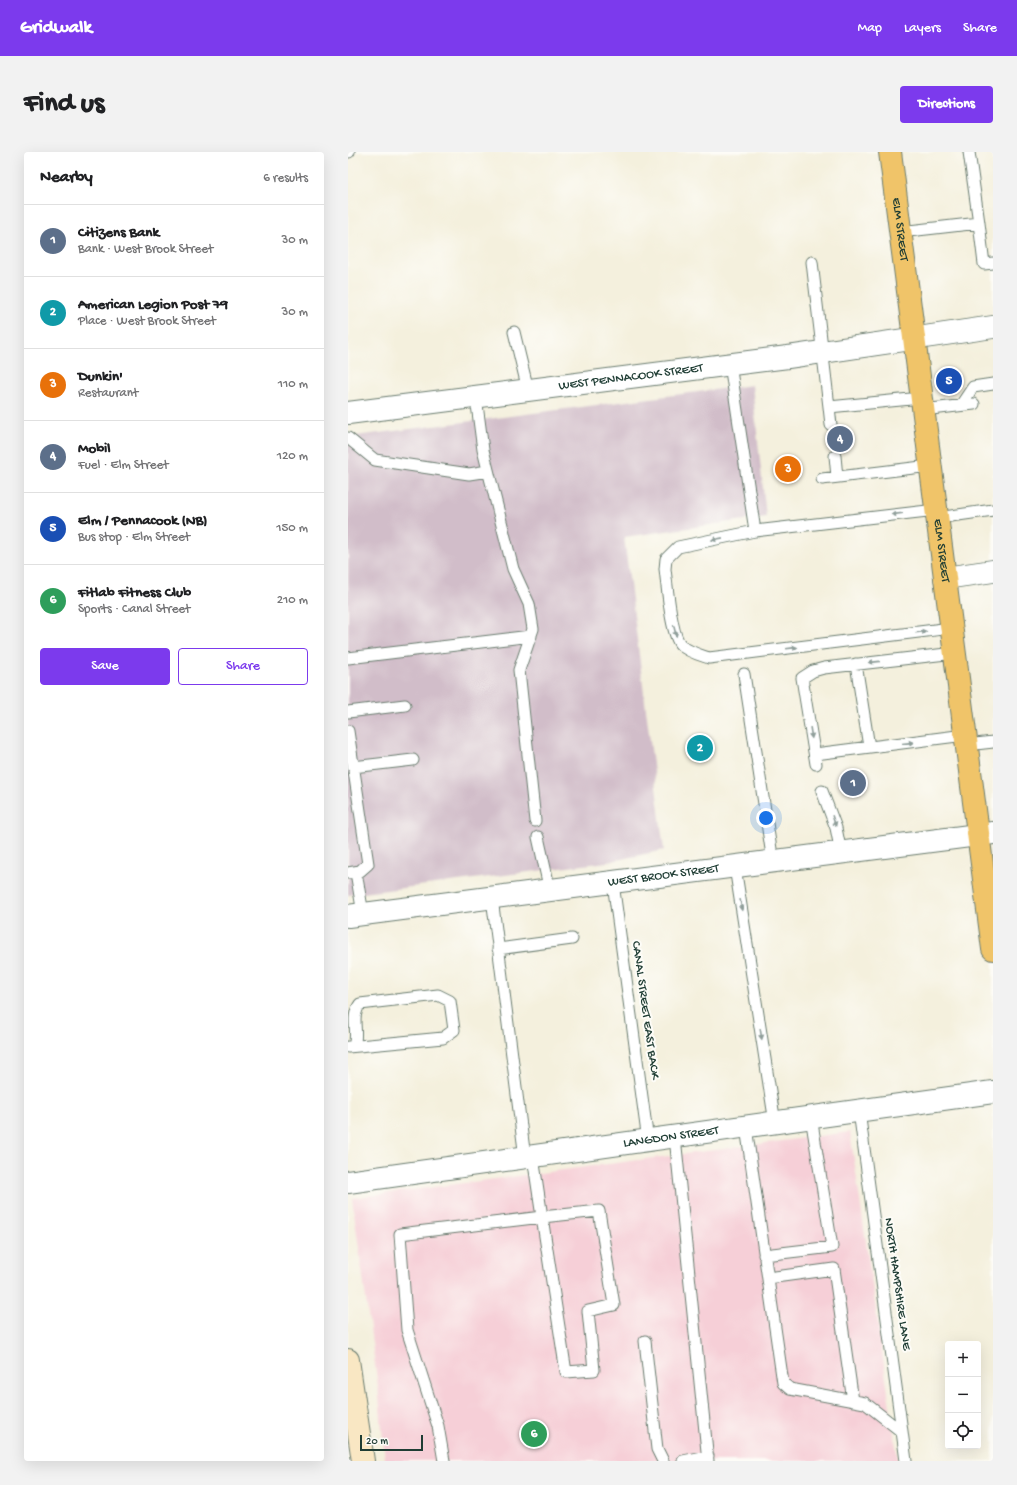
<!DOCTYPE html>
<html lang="en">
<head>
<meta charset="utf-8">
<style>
  :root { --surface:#fff; --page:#f2f2f2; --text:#202124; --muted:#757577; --line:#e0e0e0; --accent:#7c3aed }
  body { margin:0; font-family:"Gochi Hand",sans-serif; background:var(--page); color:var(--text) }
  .controls { position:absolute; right:12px; bottom:12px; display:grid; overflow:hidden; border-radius:4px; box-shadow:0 4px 16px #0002 }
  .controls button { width:36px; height:36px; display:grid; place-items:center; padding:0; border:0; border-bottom:1px solid var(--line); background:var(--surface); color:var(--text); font:20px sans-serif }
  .scale { position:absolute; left:12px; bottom:10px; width:63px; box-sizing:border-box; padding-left:4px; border:2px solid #1f3d34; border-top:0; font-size:11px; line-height:14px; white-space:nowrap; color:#1f3d34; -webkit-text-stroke:3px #fdfcf7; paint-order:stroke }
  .you { position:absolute; left:418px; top:666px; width:14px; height:14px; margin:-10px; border:3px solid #fff; border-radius:50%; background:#1a73e8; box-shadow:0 0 0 6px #1a73e833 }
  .badge { display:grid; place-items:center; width:26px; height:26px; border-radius:50%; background:var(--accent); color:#fff; font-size:13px; font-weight:700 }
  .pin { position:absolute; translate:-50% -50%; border:2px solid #fff; box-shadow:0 1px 4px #0006 }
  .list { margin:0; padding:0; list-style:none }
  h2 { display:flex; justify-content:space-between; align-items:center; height:52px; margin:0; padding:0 16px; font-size:17px }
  h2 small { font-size:13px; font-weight:400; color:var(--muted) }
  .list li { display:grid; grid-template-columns:26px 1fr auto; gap:12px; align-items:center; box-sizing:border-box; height:72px; padding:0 16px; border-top:1px solid var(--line) }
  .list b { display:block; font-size:15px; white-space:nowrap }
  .list p { margin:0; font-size:13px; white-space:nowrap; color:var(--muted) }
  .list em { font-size:13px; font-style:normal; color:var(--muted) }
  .actions { display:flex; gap:8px; padding:12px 16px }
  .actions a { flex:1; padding:9px 0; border:1px solid var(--accent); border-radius:4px; text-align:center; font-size:14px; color:var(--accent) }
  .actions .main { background:var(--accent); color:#fff }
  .icon { flex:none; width:22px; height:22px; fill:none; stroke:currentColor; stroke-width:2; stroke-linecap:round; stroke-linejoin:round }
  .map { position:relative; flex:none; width:645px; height:1309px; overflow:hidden; border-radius:4px }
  header { display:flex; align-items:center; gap:24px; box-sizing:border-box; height:56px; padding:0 20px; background:var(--accent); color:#fff }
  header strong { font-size:19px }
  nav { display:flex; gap:22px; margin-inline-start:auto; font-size:14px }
  .intro { display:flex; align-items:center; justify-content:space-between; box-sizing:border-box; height:96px; padding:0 24px }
  h1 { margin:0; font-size:28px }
  .button { padding:10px 18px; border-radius:4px; background:var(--accent); color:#fff; font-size:14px; font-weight:700 }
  main { display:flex; gap:24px; padding:0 24px }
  aside { flex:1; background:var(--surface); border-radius:4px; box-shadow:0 4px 16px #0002 }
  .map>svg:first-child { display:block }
  .built { fill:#f6cfd7 }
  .industrial { fill:#d1bdc9 }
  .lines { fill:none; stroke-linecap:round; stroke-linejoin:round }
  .lane-casing { stroke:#6a7c6f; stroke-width:13 }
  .street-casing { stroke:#6a7c6f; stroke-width:24 }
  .secondary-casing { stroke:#6a7c6f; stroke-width:24 }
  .primary-casing { stroke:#6a7c6f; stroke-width:24 }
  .lane { stroke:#fff; stroke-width:11 }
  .street { stroke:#fff; stroke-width:22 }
  .secondary { stroke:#f9e7c3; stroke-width:22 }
  .primary { stroke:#f0c469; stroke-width:22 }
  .oneway { fill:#8f9e9a }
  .labels { text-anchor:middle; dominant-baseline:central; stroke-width:4; stroke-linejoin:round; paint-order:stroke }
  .street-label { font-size:13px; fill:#1f3d34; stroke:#fdfcf7 }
</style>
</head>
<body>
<header>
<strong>Gridwalk</strong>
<nav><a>Map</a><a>Layers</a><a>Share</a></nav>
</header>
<div class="intro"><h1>Find us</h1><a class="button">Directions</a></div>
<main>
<aside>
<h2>Nearby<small>6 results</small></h2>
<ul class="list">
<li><span class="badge" style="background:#5c6f8a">1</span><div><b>Citizens Bank</b><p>Bank · West Brook Street</p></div><em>30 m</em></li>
<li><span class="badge" style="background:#0f9aa8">2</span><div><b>American Legion Post 79</b><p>Place · West Brook Street</p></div><em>30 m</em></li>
<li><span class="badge" style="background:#e8710a">3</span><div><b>Dunkin'</b><p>Restaurant</p></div><em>110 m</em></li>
<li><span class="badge" style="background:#5c6f8a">4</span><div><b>Mobil</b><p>Fuel · Elm Street</p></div><em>120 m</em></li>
<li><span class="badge" style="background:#1a4fb4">5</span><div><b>Elm / Pennacook (NB)</b><p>Bus stop · Elm Street</p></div><em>150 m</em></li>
<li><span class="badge" style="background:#2e9e5b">6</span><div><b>Fitlab Fitness Club</b><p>Sports · Canal Street</p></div><em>210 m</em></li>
</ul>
<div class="actions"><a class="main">Save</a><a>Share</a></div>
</aside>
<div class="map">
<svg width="645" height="1309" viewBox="0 0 645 1309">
  <rect width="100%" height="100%" fill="#fdfcf7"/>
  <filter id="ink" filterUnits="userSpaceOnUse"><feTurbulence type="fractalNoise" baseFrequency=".025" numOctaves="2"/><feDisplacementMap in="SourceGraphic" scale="8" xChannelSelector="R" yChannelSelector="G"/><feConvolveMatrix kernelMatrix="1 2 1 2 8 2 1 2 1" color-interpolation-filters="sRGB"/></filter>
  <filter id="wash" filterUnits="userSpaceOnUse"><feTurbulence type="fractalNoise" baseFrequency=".012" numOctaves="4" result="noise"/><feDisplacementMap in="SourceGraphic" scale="16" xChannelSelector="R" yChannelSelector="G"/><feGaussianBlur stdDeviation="0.9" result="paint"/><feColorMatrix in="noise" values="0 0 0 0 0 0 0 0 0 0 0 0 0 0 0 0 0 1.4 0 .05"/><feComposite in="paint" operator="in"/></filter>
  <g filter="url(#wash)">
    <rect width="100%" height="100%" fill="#f4f0dd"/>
    <path class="built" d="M502,980L550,1309H37L30,1234L4,1046Z"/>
    <path class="industrial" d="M404,233L418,365L276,385L316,698L259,710L0,743V285Z"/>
  </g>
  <g filter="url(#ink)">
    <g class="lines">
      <g class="lane-casing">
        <path id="lane" d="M0,0H1
          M631,71L636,112L645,111
          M552,80L631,71L621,0
          M464,110L481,255L573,246
          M166,180L180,238
          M382,212L407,379
          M128,245L135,298L165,417L181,452L185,477L171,518L187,669
          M613,253L625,235L645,232
          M481,255L483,273
          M575,258L626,252
          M0,286L27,308L121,322L140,319
          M487,304L489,325
          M474,327L582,314
          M588,358L407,379L330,395L318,407L317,417C319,432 323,484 333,493C340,500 352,503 361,506L603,476
          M589,366L645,358
          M0,506L183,484
          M508,512L521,595
          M396,522L425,710
          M0,560L57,553
          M0,579L20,712L12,719L0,721
          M619,593L645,590
          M467,602L617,583
          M468,612L454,526L465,519L476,516L607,501
          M5,615L65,608
          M474,639L488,676L493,701
          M190,685L202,739
          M387,715L427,971
          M8,720L15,762
          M265,731L300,989
          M144,746L177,1006
          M150,797L224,787
          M0,895L95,886L106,878L102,849L90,843L12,852C2,865 11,880 6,894
          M511,959L558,1309
          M398,975L435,1231L442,1237L517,1251L554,1280
          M327,985L360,1309
          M251,1059L266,1153L240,1159L246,1218L218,1220L194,1065Z
          M416,1103L484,1095L463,965
          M420,1126L486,1117L505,1249
          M297,1189L309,1297L315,1309
          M96,1309L90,1274L59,1178L52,1082L194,1065L185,1005
          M335,1309L360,1304"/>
      </g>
      <g class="street-casing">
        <g id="street">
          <path id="s1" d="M0,261L440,205L645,175"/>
          <path d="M597,426L645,419"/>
          <path id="s2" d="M0,764L645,681"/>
          <path id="s3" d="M0,1030L645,940"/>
        </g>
      </g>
      <g class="secondary-casing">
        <path id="secondary" d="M0,1208L15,1309"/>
      </g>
      <g class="primary-casing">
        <g id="primary">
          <path id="s4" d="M542,0L645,797"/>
        </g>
      </g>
      <use href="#lane" class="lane"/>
      <use href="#street" class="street"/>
      <use href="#secondary" class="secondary"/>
      <use href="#primary" class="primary"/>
    </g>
    <defs><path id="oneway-solid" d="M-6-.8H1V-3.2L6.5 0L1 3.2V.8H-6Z"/></defs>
    <g class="oneway">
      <use href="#oneway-solid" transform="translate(549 362) rotate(173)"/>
      <use href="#oneway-solid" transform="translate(369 387) rotate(169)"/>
      <use href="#oneway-solid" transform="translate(327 479) rotate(76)"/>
      <use href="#oneway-solid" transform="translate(573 480) rotate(-7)"/>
      <use href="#oneway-solid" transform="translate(444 496) rotate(-7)"/>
      <use href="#oneway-solid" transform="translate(526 510) rotate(174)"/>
      <use href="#oneway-solid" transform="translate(463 581) rotate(81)"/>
      <use href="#oneway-solid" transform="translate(560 591) rotate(-6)"/>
      <use href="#oneway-solid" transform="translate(486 669) rotate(71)"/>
      <use href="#oneway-solid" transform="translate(393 753) rotate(81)"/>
      <use href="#oneway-solid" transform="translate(413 882) rotate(81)"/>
    </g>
  </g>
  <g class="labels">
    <g class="street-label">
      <text stroke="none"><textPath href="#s4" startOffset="78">ELM STREET</textPath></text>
      <text stroke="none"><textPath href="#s1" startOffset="285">WEST PENNACOOK STREET</textPath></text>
      <text stroke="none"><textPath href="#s4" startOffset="402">ELM STREET</textPath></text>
      <text stroke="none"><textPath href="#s2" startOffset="318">WEST BROOK STREET</textPath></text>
      <text transform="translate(297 858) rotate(82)">CANAL STREET EAST BACK</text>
      <text stroke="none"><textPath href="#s3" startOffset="326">LANGDON STREET</textPath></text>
      <text transform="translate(549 1132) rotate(82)">NORTH HAMPSHIRE LANE</text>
    </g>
  </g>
</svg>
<div class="controls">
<button>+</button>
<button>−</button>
<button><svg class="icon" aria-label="locate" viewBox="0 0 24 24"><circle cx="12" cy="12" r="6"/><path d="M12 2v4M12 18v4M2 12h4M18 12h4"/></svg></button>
</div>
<div class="scale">20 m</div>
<div class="you"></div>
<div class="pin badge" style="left:505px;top:631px;background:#5c6f8a">1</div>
<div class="pin badge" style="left:352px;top:596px;background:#0f9aa8">2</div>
<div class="pin badge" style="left:440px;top:317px;background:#e8710a">3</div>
<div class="pin badge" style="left:492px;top:287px;background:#5c6f8a">4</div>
<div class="pin badge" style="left:601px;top:229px;background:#1a4fb4">5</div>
<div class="pin badge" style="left:186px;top:1282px;background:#2e9e5b">6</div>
</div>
</main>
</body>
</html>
